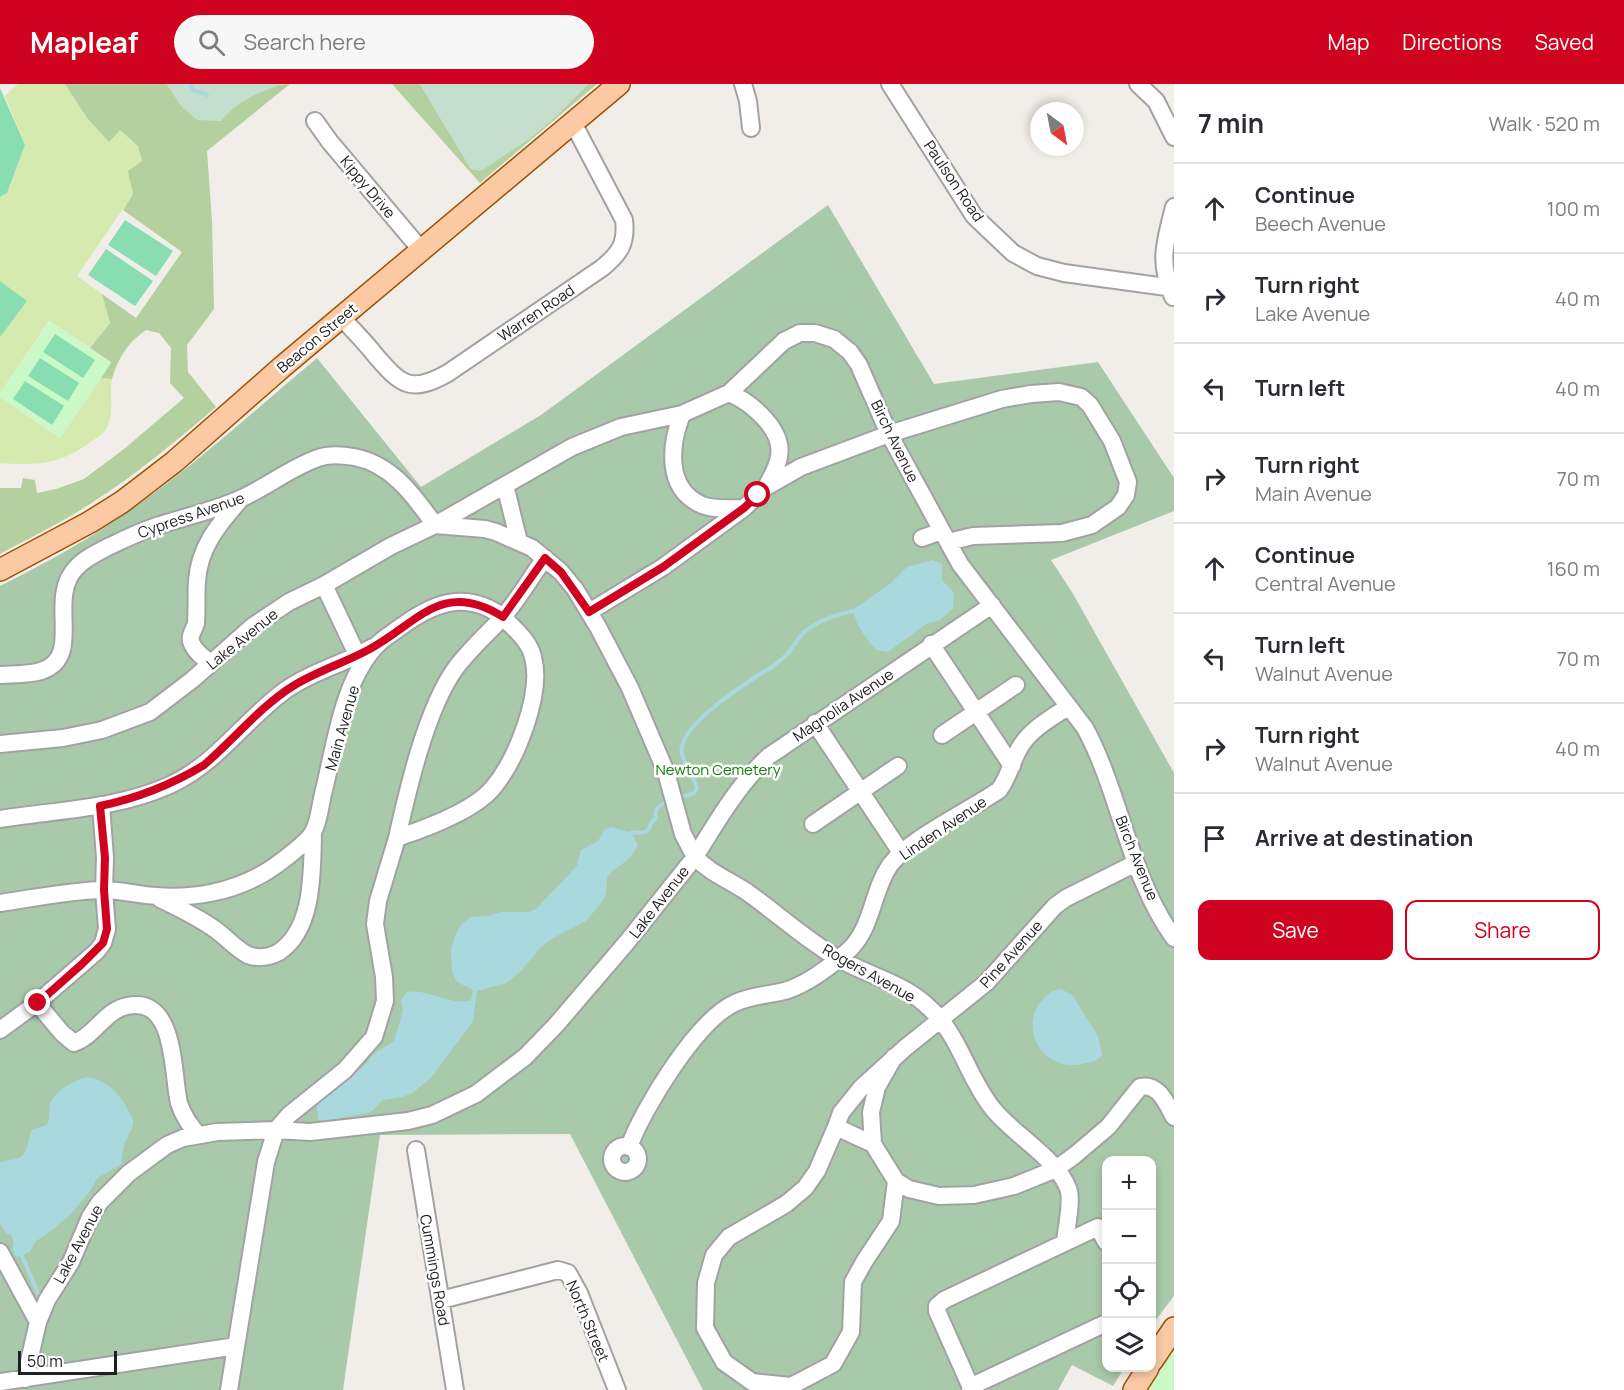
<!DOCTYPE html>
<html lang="en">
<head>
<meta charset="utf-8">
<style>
  :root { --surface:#fff; --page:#f7f7f7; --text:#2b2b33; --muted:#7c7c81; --line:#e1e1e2; --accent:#cf0320 }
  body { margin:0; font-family:Manrope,sans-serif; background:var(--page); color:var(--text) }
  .controls { position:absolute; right:18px; bottom:18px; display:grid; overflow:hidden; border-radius:12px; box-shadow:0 3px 9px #0003 }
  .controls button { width:54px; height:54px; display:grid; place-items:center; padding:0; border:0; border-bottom:2px solid var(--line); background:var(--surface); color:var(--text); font:30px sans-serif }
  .compass { position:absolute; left:1030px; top:18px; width:54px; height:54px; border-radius:50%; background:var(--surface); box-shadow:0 3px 9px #0003; rotate:148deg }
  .scale { position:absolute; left:18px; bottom:15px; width:99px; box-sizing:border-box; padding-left:6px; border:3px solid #212121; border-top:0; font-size:16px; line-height:21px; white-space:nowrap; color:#212121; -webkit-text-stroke:4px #fff; paint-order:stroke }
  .stop { position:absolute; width:18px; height:18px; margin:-14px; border:4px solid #cf0320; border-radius:50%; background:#fff }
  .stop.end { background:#cf0320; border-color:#fff; box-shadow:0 2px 6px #0008 }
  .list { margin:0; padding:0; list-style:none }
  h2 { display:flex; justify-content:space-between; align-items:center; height:78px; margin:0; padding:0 24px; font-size:26px }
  h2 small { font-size:20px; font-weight:400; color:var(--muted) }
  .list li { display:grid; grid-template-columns:39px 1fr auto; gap:18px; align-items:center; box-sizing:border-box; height:90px; padding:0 24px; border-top:2px solid var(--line) }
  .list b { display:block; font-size:22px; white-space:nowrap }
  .list p { margin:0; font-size:20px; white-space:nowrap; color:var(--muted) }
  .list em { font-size:20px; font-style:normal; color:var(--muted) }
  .actions { display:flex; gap:12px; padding:18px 24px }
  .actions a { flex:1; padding:14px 0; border:2px solid var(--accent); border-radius:12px; text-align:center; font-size:21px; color:var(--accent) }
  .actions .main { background:var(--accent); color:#fff }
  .icon { flex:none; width:33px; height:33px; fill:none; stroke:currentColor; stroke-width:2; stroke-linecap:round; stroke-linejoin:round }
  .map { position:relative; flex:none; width:1174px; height:1306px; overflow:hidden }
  header { display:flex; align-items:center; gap:36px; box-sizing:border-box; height:84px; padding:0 30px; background:var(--accent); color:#fff }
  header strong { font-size:28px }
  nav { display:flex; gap:33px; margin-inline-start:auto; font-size:21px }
  .search { width:420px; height:54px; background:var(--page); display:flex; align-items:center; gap:15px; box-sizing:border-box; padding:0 21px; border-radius:33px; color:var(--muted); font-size:22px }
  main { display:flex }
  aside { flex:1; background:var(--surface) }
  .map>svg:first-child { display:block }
  .grass { fill:#d4eaaf }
  .forest { fill:#b3d09e }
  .wetland { fill:#c5dfcf }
  .cemetery { fill:#a9caaa }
  .park { fill:#caf9c7 }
  .pitch { fill:#88deb1 }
  .water { fill:#a9d9de }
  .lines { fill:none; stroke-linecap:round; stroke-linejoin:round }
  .stream { stroke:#a9d9de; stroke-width:4 }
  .minor-casing { stroke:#a2a2a2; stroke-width:20 }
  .major-casing { stroke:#9c5402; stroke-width:24 }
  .minor { stroke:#fff; stroke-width:16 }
  .major { stroke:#fbc9a4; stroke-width:21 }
  .route { stroke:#cf0320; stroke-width:8 }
  .labels { text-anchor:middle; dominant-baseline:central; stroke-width:5; stroke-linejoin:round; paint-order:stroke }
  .street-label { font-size:15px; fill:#212121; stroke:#fff }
  .park-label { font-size:15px; fill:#14800e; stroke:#fff }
</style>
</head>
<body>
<header>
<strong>Mapleaf</strong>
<div class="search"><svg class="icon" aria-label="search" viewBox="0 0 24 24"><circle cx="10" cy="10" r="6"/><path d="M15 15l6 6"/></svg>Search here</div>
<nav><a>Map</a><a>Directions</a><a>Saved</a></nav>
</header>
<main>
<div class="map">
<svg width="1174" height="1306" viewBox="0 0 1174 1306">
  <rect width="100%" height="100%" fill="#f1ede8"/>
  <path class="grass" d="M18,0H65L87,34L109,58L120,45L138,62L142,77L129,87L133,110L77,192L102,210L110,239L90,264L49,237L0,309V113L7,109L25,61L5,12Z
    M101,294L112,295C109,309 114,327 108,341C106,348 98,353 92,357C61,380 38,382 0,379V313L60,354Z"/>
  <path class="forest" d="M65,0H167L182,23L220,37C238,17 263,0 290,0L207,67L212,137L214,225L187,261L188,288L216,323C176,357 137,390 93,418C63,438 31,453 0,470V404H21L23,394L35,396L37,409L56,405L84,395L124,365L184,314L170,299L171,264L159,249L146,246C128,258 118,274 112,295L101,294L111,278L90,264L110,239L102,210L136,234L182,168L123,126L133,110L128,87L142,77L138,62L120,46L109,58L87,34Z
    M392,0H420L471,85L481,86L529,55L556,32L588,0H597L480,99Z"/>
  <path class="wetland" d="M167,0H282C256,10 240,15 221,37L197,36L182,23Z
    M420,0H588L556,32L529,55L481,87L471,85Z"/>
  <path class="cemetery" d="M828,121L934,300L1098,278L1174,394V427L1051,476L1072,508L1174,689V1212L1152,1241V1076H1106V1284H1124L1113,1302L1072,1281L1058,1306H703L570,1050L380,1051L343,1306H0V502C48,478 95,452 139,420C201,376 258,323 317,274L421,403L541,331Z"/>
  <path class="park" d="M50,237L111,279L60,354L0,313V309Z
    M1174,1244V1306H1134Z"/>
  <path class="pitch" d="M0,4L25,61L7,109L0,113Z
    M125,136L173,167L156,192L108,161Z
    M106,165L153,197L135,222L88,191Z
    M0,197L27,217L0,253Z
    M55,250L95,276L83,294L43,268Z
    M40,274L79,299L68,317L28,292Z
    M25,297L64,322L52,341L13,315Z"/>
  <path class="water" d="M933,476L942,480V496L954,509L953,524L940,536L926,540L888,568L876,566C868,556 853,539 854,525L891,499L907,483Z
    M611,743L632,749L638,761L630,774L611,788L607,794L606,810L602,818L586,837L551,855L540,864L521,887L506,899L477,907L473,937L431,994L412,1009L402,1013L383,1016L372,1027L366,1029L322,1038L318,1035L317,1022L322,1015L363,983L374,970L394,957L403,927L401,916L407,908C428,904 452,923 471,916L473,906L457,898L452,888L451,865L457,847L462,840L471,833L489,832L501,828H528L536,825L577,782L581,766L598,757L605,745Z
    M1060,905L1071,910L1074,914L1098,952L1102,971C1097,978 1090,978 1082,980C1043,988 1016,944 1044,914C1049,909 1053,906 1060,905Z
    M86,993C112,997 123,1014 133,1036V1041L124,1061L121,1081L97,1094L90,1107L71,1130L52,1146L35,1158L30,1168L17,1173L13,1168V1155L11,1151L6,1149L0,1139V1079C6,1075 14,1077 20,1073C29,1068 28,1054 32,1046C36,1044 43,1043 46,1041C52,1037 47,1024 51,1018C57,1006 74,996 86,993Z"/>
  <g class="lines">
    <path class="stream" d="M190,0L193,6L207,11
      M685,712L694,709L697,704C693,691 679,674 682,662C688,638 733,608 754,594C761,588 771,585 777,579C781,575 787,571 790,567C797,557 801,549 811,543C825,534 838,530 854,527
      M632,749L645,748L649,745L650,741L656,733C654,725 658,723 665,719
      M22,1172L38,1209"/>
    <g class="minor-casing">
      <path id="minor" d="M743,0L748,17L751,44
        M890,0L974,132L1013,169L1037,182L1064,189L1174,204
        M1138,0L1156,17L1174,53
        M315,37L330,58L422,167
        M1173,213C1158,177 1165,159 1174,123
        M341,233C353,246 365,258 376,272C401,301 411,310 448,289L602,184C619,170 627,160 624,136L573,39
        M729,309C751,318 784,346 779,372C778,383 771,393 766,403
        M682,330C670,361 665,405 702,421C715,426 731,424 744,424
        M505,401L519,458
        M922,454L942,447
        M324,501L361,579
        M992,521L769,672C738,701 717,737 695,773C710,789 729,796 747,808C778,830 807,857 839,875C868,891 899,898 924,919C961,950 965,990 993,1025C1013,1050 1057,1075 1068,1104C1073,1116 1066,1145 1065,1158
        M589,528L663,483L744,424L766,403L801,383L889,350L1002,315L1031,310L1059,308L1081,313L1090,321L1112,357L1128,398L1126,411L1118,423L1092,441L1062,449L973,452L948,458
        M931,560L1012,682
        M211,579C204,574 196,569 192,560C188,552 194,547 196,539C197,525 196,511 197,497C199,464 218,441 239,417
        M0,591C13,590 28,591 41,587C85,573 46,515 76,484C85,474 98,468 110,462C127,454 143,446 160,441C188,432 216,426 242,414C268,402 292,383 318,374C329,370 343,371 354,373C392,380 414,412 435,441L572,363L621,343L682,330L729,309L784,257L800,249H815L834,255L850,268L859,281L889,350L960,480L1085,644C1121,711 1129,792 1174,854
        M815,639L902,770
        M942,651L1016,601
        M0,660L63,654L102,646L150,628L192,596L253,542L289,518L324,501L391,462L435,441L485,445L496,448L532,464L561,488L575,505L598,543L630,604L666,688L683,750L695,773L627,858L556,941L525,973L476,1010L432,1031L408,1037L310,1048L276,1046L217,1048L183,1054L167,1061L129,1089L100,1118L90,1133L71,1178L47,1216L38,1238L25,1295
        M0,735C57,726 117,725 170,701C216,680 243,638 283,608C310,588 344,580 373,563
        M813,740L898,682
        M397,754C408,705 426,626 455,585C469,566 486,551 502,534C518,516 531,493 545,474
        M160,815C179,824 198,833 216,846C227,854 236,865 248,871C258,875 270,873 279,868C314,845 312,787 313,749
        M0,819C34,814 68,807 102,806C121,806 138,811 156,812C193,815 232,808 264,789C275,783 308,758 313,748C319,738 320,722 323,710C335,663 342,596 378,560C385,553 394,548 402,542C417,531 435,520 455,518C474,516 494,524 508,538C518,548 530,559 533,573C543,610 516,677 492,705C473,727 424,745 397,754L378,817L375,840L384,893L385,917L374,953L345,986L289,1031L276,1046L266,1078L229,1306
        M37,919L62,949L74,959C95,952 104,927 127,922C177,911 172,991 179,1019C183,1032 190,1041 198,1051
        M0,946L37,919L97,867L103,859L107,845L104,806L105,774L101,721
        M894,973L877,1003L871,1028L873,1060L896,1097L909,1105L939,1112L974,1111L1014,1102L1056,1085L1075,1071L1108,1043L1140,1003C1159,999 1166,1019 1174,1033
        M836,1043L817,1087L805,1104L786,1120L729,1153L714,1171L706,1199L705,1244L724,1278L752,1298L791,1302L833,1280L851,1248L853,1198L864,1178L891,1137L896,1097
        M873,1060L836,1043L841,1029L861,1004L905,964L987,898L1055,822L1066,814L1136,779
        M612 1075a13 13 0 1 1 26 0a13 13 0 1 1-26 0Z
        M629,1063C643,1024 698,935 735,919C752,911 771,911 788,906C811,898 831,882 849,866C873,843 872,807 890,781C910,754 969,727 999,706C1009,693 1011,679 1019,665C1029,646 1051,634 1068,623
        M416,1066L455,1306
        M0,1168L38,1238
        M441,1216L558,1186L568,1189L579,1209L617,1306
        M0,1298L236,1262
        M970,1303L1106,1239
        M972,1306L937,1227V1222L944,1216L1098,1143L1106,1158"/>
    </g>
    <g class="major-casing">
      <path id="major" d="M0,486L90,438L122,418L174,378L282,283L619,0
        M1152,1277L1174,1244
        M1134,1306L1148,1284"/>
    </g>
    <use href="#minor" class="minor"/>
    <use href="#major" class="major"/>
  </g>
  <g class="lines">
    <path class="route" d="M38,919L82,880L103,859L107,845L104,806L105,774L100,722C138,714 171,701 204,681C233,656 261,622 293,602C317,587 344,579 368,566C417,540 442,494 503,533L545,474L561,488L589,528L663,483L744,424L758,411"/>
  </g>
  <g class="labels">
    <g class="street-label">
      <text transform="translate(954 97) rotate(56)">Paulson Road</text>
      <text transform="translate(368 103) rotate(50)">Kippy Drive</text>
      <text transform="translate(536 229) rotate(-34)">Warren Road</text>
      <text transform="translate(317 254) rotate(-40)">Beacon Street</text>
      <text transform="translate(895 357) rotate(64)">Birch Avenue</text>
      <text transform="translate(191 431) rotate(-19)">Cypress Avenue</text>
      <text transform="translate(242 555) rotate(-39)">Lake Avenue</text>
      <text transform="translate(843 621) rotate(-34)">Magnolia Avenue</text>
      <text transform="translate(342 644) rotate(-74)">Main Avenue</text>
      <text transform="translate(943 744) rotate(-34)">Linden Avenue</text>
      <text transform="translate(1137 774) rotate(68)">Birch Avenue</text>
      <text transform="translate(659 818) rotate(-52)">Lake Avenue</text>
      <text transform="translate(1011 870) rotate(-48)">Pine Avenue</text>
      <text transform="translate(869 889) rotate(29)">Rogers Avenue</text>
      <text transform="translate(78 1160) rotate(-62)">Lake Avenue</text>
      <text transform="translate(435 1186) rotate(80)">Cummings Road</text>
      <text transform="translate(588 1237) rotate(67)">North Street</text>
    </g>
    <g class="park-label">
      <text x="718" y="685">Newton Cemetery</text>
    </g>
  </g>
</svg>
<div class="controls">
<button>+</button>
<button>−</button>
<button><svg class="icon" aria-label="locate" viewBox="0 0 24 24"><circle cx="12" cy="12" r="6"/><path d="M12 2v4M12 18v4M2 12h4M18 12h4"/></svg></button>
<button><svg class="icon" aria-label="layers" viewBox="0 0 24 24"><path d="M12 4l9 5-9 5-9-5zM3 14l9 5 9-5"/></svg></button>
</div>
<svg class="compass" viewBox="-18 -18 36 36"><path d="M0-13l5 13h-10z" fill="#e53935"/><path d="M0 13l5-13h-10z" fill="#7c7c81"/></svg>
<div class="scale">50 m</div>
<div class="stop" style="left:758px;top:411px"></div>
<div class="stop end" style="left:38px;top:919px"></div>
</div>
<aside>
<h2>7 min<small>Walk · 520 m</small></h2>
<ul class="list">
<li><svg class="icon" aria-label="ahead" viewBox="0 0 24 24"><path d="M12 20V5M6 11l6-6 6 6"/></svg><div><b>Continue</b><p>Beech Avenue</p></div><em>100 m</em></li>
<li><svg class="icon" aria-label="right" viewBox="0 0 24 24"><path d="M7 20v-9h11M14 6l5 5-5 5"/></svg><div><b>Turn right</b><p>Lake Avenue</p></div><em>40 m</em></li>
<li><svg class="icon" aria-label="left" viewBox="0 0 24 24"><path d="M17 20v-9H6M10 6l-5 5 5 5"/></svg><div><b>Turn left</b></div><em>40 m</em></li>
<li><svg class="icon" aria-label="right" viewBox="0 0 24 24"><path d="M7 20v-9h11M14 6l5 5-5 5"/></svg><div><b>Turn right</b><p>Main Avenue</p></div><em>70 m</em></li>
<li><svg class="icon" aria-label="ahead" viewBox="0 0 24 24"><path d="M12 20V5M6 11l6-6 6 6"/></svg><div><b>Continue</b><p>Central Avenue</p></div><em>160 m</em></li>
<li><svg class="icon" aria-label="left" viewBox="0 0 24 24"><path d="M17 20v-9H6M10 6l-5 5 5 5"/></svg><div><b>Turn left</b><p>Walnut Avenue</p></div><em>70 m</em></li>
<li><svg class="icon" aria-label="right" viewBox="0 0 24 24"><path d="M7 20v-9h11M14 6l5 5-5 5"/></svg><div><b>Turn right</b><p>Walnut Avenue</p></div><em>40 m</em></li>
<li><svg class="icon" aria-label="arrive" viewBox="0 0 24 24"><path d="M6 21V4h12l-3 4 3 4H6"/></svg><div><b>Arrive at destination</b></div></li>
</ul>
<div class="actions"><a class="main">Save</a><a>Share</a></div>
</aside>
</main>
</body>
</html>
